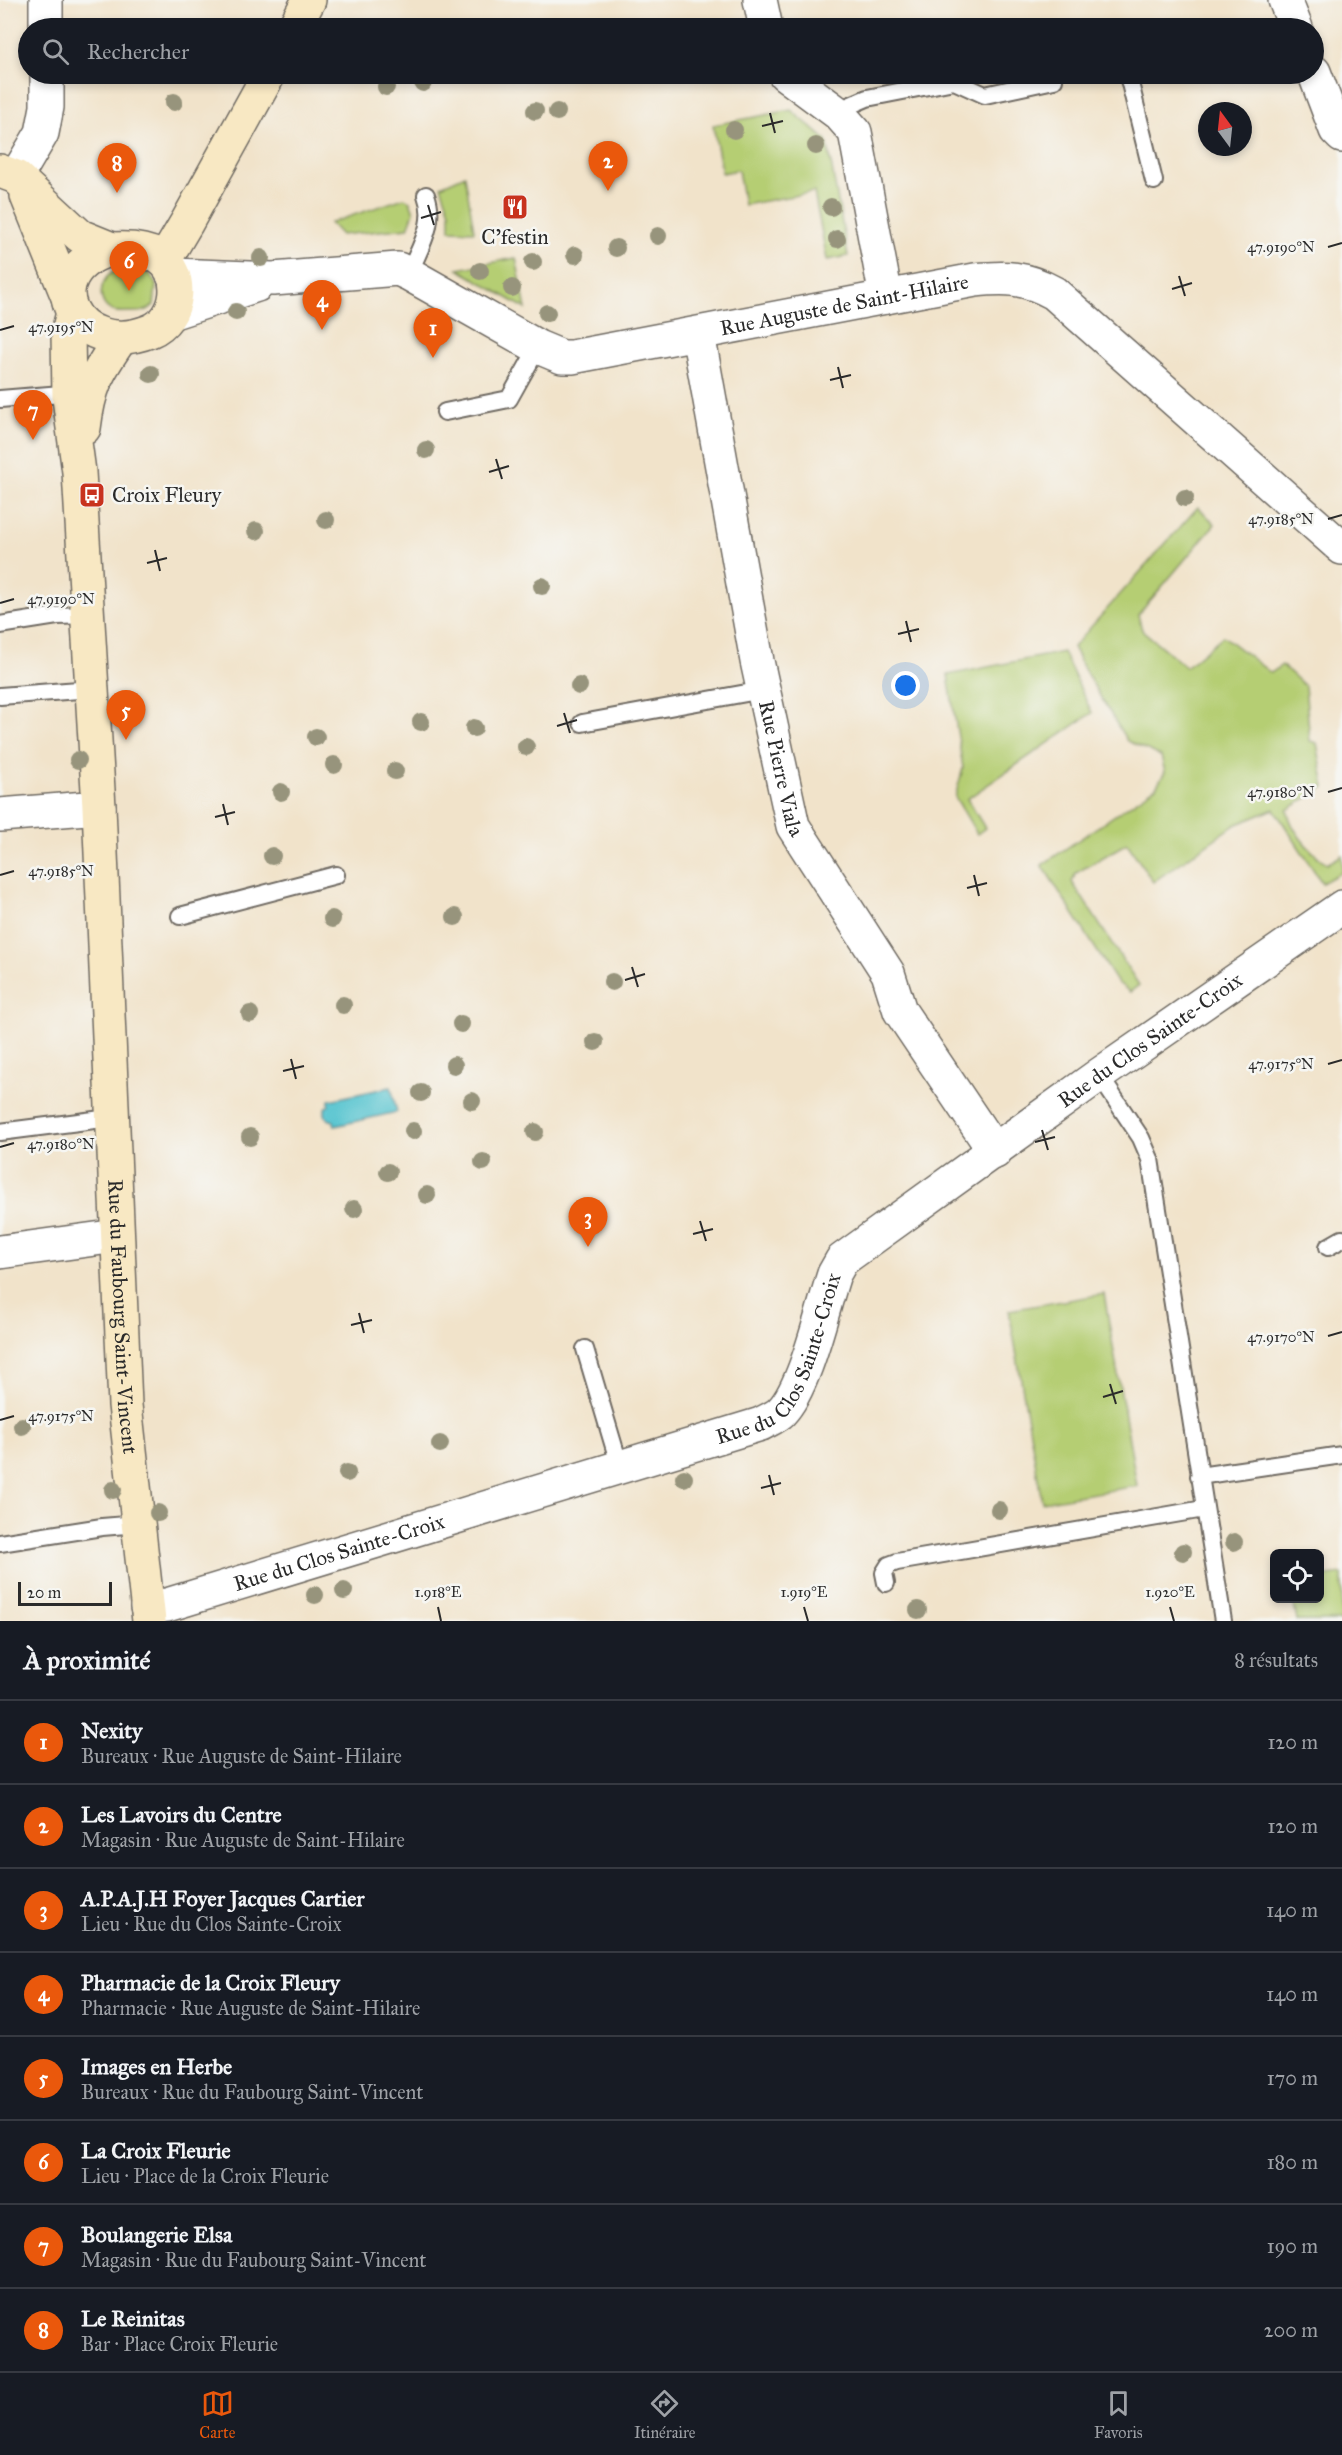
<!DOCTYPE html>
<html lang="fr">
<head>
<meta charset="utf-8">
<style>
  :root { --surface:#171b24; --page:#20242c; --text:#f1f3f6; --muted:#9ea1a6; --line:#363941; --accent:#ea580c }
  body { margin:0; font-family:"IM FELL Great Primer",serif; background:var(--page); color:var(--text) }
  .controls { position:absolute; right:18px; bottom:18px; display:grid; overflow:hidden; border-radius:9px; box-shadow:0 3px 9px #0003 }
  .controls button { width:54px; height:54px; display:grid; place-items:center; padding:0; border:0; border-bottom:2px solid var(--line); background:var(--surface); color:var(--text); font:30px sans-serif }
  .compass { position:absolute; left:1198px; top:102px; width:54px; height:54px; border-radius:50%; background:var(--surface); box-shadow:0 3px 9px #0003; rotate:345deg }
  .scale { position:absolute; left:18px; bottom:15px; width:94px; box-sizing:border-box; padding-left:6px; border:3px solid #2b2b2b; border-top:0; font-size:16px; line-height:21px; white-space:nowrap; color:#2b2b2b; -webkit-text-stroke:4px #f6f6f2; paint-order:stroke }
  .you { position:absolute; left:906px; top:686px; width:21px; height:21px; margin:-15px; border:4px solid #fff; border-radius:50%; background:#1a73e8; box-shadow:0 0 0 9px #1a73e833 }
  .badge { display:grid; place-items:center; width:39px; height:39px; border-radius:50%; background:var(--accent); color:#fff; font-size:20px; font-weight:700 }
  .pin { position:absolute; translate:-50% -50px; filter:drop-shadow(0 2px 3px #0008) }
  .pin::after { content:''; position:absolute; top:32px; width:21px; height:18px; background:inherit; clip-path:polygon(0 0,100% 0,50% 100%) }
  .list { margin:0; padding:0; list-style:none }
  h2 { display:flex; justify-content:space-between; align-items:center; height:78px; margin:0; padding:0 24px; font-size:26px }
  h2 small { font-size:20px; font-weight:400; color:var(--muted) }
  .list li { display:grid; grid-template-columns:39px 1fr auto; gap:18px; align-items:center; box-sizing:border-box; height:84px; padding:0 24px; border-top:2px solid var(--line) }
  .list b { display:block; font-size:22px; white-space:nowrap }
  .list p { margin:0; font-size:20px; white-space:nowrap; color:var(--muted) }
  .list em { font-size:20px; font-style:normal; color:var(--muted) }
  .icon { flex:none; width:33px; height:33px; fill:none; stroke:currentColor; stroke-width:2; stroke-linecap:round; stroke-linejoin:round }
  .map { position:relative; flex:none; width:1342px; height:1621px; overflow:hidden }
  .search { position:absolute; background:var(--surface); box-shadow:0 3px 9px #0003; left:18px; right:18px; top:18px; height:66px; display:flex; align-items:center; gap:15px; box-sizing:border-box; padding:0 21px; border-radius:33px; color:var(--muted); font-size:22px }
  .sheet { height:750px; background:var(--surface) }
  nav { display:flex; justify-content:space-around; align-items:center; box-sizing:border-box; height:84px; border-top:2px solid var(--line); background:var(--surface); font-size:16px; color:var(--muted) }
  nav a { display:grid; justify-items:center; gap:3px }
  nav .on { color:var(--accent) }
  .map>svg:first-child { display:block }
  .green { fill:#b5ce73; stroke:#707c4f; stroke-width:1.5 }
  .water { fill:#58c5d0; stroke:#42787e; stroke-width:1.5 }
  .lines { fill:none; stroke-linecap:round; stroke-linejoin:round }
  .lane-casing { stroke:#706b63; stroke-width:20 }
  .street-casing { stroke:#706b63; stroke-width:36 }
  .secondary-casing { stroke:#706b63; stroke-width:36 }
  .lane { stroke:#fff; stroke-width:16 }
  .street { stroke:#fff; stroke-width:33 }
  .secondary { stroke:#f8e8c3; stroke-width:33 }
  .tree { fill:#97947c }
  .ticks { fill:none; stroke:#2b2b2b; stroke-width:2 }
  .labels { text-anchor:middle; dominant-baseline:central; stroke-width:5; stroke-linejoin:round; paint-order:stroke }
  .poi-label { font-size:21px; fill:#2b2b2b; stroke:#f6f6f2 }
  .street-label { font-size:21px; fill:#2b2b2b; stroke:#f6f6f2 }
  .ticks-label { font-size:15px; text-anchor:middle; fill:#2b2b2b; stroke:#f6f6f2; stroke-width:5; stroke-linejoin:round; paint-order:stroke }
</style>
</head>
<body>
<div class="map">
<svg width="1342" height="1621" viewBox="0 0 1342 1621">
  <rect width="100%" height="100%" fill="#f6f6f2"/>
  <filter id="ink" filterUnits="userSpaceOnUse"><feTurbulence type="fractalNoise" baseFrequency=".0167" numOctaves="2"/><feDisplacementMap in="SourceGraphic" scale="12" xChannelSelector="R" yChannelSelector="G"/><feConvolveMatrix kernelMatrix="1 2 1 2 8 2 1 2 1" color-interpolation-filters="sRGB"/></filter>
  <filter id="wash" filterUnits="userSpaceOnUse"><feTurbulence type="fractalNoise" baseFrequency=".008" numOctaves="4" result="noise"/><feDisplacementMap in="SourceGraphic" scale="24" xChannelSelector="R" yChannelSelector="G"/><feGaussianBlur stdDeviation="1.35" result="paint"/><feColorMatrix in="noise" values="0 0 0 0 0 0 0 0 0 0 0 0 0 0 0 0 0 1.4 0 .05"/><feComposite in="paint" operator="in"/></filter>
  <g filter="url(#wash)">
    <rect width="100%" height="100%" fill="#f1e3ca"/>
    <path class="green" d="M791,110L827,141L848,256L827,260L814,192L744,205L738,170L722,173L713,125Z
      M465,175L474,231L450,230V212L441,186Z
      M404,198L410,201L414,212L408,228L341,235L330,223Z
      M516,258L526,309L458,269Z
      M136,269L150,274L156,285L154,305C147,312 142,312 132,312C126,312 119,313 113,311C97,306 98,281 112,273C119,269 129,270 136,269Z
      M1198,507L1215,524L1138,615L1142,630L1186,667L1223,636L1271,673L1282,665L1305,686L1310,741L1317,743L1325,787L1287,810C1292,832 1310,851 1327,864L1342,855V872L1322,883L1274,809L1235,825L1153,882L1127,843L1076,873L1072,882L1139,985L1130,992L1117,982L1042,865L1156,787L1165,772L1161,756L1127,741L1086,673L1073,647Z
      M1063,652L1092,713L967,799L985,828L977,834L955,797L963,768L948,675Z
      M1104,1294L1137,1486L1042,1502L1009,1310Z
      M1342,1574V1621H1297L1293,1599L1320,1598V1577Z"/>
    <path class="water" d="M391,1087L397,1112L335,1126L334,1121L328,1119L325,1115V1108L329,1105V1100Z"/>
  </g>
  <g filter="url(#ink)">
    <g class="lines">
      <g class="lane-casing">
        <path id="lane" d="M1129,74L1128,75L1154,181
          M839,114L846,107L867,98L954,81L985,95L1054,80
          M409,274C419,248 437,223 426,195
          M0,399L74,393
          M445,412L509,399L538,347
          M0,625L57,616L88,615
          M0,696L92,689
          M582,723L763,690
          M180,916L336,875
          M1099,1075L1141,1138L1150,1159L1223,1621
          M0,1132L110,1118
          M1328,1247L1342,1239
          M585,1349L620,1467
          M1199,1476L1342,1455
          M0,1543L102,1527L138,1524
          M886,1583L884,1573L889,1565L897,1562L1204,1509"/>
      </g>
      <g class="street-casing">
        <g id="street">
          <path d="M46,0V28"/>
          <path d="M760,0L766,28"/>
          <path d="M1285,0L1296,28"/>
          <path d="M1314,72L1336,130L1342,136"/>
          <path d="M785,74L839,114L855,132L886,297"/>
          <path d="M16,177L42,133L47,107V74"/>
          <path id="s1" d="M173,275L273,279L398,269L409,274L538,347L562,357H572L975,280C1006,277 1025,277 1054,293L1342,548"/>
          <path d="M171,313L257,285"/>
          <path id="s2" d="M698,334L757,661L793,826L888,973L900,1011L995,1152"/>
          <path d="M0,815L99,807"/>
          <path d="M0,1252L117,1236"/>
          <path id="s3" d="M147,1607L167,1605L761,1424C768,1420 776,1417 781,1412C806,1386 822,1310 834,1274L842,1260L1099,1075L1342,907"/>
        </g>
      </g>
      <g class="secondary-casing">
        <g id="secondary">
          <path d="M294,28L309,0"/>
          <path d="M0,171L16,177L80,236L112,249"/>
          <path d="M27,196L68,297"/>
          <path d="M112,249C127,248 145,249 157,256C186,273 180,319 150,331C74,361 30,271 112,249Z"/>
          <path d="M164,261L187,222L269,74"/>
          <path id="s4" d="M73,313L68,332L69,398L79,472L99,807L125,1405L149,1621"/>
          <path d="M84,428C89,387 97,372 121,338"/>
        </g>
      </g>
      <use href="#lane" class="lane"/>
      <use href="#street" class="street"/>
      <use href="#secondary" class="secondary"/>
    </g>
    <g class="tree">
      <circle cx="423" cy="83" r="9"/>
      <circle cx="386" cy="87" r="9"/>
      <circle cx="174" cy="102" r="9"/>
      <circle cx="535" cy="111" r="9"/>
      <circle cx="557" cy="112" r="9"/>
      <circle cx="734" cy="130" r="9"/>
      <circle cx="816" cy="146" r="9"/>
      <circle cx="831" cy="207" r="9"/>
      <circle cx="658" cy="236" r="9"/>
      <circle cx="837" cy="239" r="9"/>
      <circle cx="616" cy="248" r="9"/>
      <circle cx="575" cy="255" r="9"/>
      <circle cx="261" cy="258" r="9"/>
      <circle cx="533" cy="262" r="9"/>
      <circle cx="480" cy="271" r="9"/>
      <circle cx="512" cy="288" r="9"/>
      <circle cx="236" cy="312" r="9"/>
      <circle cx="547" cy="313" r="9"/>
      <circle cx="151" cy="374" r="9"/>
      <circle cx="426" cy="450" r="9"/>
      <circle cx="1185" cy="498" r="9"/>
      <circle cx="326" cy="520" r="9"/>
      <circle cx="256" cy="531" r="9"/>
      <circle cx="542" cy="586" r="9"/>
      <circle cx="579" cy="686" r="9"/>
      <circle cx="421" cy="722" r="9"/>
      <circle cx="474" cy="728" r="9"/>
      <circle cx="316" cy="737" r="9"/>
      <circle cx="526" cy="747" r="9"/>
      <circle cx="78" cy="760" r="9"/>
      <circle cx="334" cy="765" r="9"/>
      <circle cx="395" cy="771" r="9"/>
      <circle cx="281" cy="792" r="9"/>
      <circle cx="272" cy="856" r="9"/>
      <circle cx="455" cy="917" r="9"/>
      <circle cx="332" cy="919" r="9"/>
      <circle cx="612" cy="982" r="9"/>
      <circle cx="343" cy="1005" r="9"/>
      <circle cx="250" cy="1014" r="9"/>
      <circle cx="461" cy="1024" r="9"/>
      <circle cx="595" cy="1042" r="9"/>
      <circle cx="454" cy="1065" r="9"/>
      <circle cx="421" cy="1093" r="9"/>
      <circle cx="472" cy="1101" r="9"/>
      <circle cx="413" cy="1131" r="9"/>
      <circle cx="535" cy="1132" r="9"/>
      <circle cx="250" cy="1137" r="9"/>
      <circle cx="483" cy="1162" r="9"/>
      <circle cx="388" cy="1172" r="9"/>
      <circle cx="427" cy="1195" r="9"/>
      <circle cx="354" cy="1209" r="9"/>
      <circle cx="22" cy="1426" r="9"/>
      <circle cx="440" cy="1444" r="9"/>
      <circle cx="347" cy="1473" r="9"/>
      <circle cx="684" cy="1478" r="9"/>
      <circle cx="113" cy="1490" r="9"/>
      <circle cx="999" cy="1510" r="9"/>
      <circle cx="158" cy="1513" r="9"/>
      <circle cx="1234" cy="1542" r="9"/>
      <circle cx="1183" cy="1552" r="9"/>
      <circle cx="344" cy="1591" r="9"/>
      <circle cx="315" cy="1595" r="9"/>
      <circle cx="918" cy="1610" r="9"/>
    </g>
  </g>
  <path class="ticks" d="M770,113L775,133M762,126L783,121M428,205L434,225M421,218L441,212M1328,247L1342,243M1179,276L1185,296M1172,289L1192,283M0,330L14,326M838,367L843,388M830,380L851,375M496,459L502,479M489,472L509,466M1328,519L1342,515M155,550L160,571M147,563L167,558M0,603L14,599M906,621L911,642M898,634L919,629M564,713L570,733M557,726L577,720M1328,792L1342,788M223,804L228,825M215,817L235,812M0,875L14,871M974,875L979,896M967,888L987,883M632,967L638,987M625,980L645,974M291,1059L296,1079M1328,1064L1342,1060M283,1071L304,1066M1042,1130L1048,1150M1035,1142L1055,1137M0,1147L14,1143M700,1221L706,1241M693,1234L713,1229M359,1313L364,1333M351,1325L372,1320M1328,1336L1342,1332M1110,1384L1116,1404M1103,1397L1123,1391M0,1420L14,1416M769,1475L774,1495M761,1488L781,1483M438,1607L441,1621M804,1607L808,1621M1170,1607L1174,1621"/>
  <defs>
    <g id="restaurant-square" transform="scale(1.35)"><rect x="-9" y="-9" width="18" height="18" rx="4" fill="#c8321e" stroke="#f6f6f2"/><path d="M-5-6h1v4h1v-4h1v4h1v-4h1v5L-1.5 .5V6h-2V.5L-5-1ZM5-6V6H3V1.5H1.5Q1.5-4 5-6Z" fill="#fff"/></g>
    <g id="bus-square" transform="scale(1.35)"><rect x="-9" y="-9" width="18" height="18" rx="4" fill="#c8321e" stroke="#f6f6f2"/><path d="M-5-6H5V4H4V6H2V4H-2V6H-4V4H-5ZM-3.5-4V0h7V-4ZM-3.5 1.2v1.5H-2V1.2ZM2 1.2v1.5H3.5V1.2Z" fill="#fff"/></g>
  </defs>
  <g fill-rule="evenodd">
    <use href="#restaurant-square" x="515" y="207"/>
    <use href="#bus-square" x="92" y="495"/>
  </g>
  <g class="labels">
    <g class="poi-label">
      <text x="515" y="237">C'festin</text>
      <text x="112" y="495" text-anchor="start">Croix Fleury</text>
    </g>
    <g class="street-label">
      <text stroke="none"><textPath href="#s1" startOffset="699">Rue Auguste de Saint-Hilaire</textPath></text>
      <text stroke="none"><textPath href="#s2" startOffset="442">Rue Pierre Viala</textPath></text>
      <text stroke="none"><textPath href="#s3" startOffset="1208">Rue du Clos Sainte-Croix</textPath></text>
      <text stroke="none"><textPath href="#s4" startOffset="1006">Rue du Faubourg Saint-Vincent</textPath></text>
      <text stroke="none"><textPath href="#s3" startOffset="704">Rue du Clos Sainte-Croix</textPath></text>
      <text stroke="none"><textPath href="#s3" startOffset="200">Rue du Clos Sainte-Croix</textPath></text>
    </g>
  </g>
  <g class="ticks-label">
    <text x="1281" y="252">47.9190°N</text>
    <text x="61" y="332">47.9195°N</text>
    <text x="1281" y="524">47.9185°N</text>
    <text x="61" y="604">47.9190°N</text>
    <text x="1281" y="797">47.9180°N</text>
    <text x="61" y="876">47.9185°N</text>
    <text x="1281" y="1069">47.9175°N</text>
    <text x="61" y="1149">47.9180°N</text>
    <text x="1281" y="1342">47.9170°N</text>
    <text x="61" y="1421">47.9175°N</text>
    <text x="438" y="1597">1.918°E</text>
    <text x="804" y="1597">1.919°E</text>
    <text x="1170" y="1597">1.920°E</text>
  </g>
</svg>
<div class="controls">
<button><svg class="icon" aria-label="locate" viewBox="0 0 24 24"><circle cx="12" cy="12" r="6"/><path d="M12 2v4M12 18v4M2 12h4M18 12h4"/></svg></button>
</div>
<svg class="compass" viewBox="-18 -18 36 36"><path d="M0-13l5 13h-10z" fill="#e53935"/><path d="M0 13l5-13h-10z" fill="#9ea1a6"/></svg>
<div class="scale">20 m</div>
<div class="you"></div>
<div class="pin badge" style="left:433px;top:358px">1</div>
<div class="pin badge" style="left:608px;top:191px">2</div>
<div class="pin badge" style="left:588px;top:1247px">3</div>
<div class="pin badge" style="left:322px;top:330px">4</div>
<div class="pin badge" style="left:126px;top:740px">5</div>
<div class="pin badge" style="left:129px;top:291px">6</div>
<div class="pin badge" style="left:33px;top:440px">7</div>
<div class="pin badge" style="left:117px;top:193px">8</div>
<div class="search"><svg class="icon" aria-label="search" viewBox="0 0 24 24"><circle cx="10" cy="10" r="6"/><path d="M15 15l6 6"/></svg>Rechercher</div>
</div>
<section class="sheet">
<h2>À proximité<small>8 résultats</small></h2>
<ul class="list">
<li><span class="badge">1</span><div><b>Nexity</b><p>Bureaux · Rue Auguste de Saint-Hilaire</p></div><em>120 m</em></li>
<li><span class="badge">2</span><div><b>Les Lavoirs du Centre</b><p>Magasin · Rue Auguste de Saint-Hilaire</p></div><em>120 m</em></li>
<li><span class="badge">3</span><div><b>A.P.A.J.H Foyer Jacques Cartier</b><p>Lieu · Rue du Clos Sainte-Croix</p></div><em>140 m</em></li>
<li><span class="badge">4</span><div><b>Pharmacie de la Croix Fleury</b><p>Pharmacie · Rue Auguste de Saint-Hilaire</p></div><em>140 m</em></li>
<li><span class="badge">5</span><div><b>Images en Herbe</b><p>Bureaux · Rue du Faubourg Saint-Vincent</p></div><em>170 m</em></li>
<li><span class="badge">6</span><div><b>La Croix Fleurie</b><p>Lieu · Place de la Croix Fleurie</p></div><em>180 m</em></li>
<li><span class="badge">7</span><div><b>Boulangerie Elsa</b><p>Magasin · Rue du Faubourg Saint-Vincent</p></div><em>190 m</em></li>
<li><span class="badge">8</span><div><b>Le Reinitas</b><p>Bar · Place Croix Fleurie</p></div><em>200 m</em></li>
</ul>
</section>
<nav>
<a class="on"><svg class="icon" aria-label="map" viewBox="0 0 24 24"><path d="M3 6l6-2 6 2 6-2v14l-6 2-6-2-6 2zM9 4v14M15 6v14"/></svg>Carte</a>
<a><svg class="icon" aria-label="directions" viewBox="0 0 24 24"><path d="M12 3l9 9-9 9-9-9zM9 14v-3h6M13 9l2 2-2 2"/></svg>Itinéraire</a>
<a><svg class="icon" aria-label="saved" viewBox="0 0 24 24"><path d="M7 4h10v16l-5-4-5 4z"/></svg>Favoris</a>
</nav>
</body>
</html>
